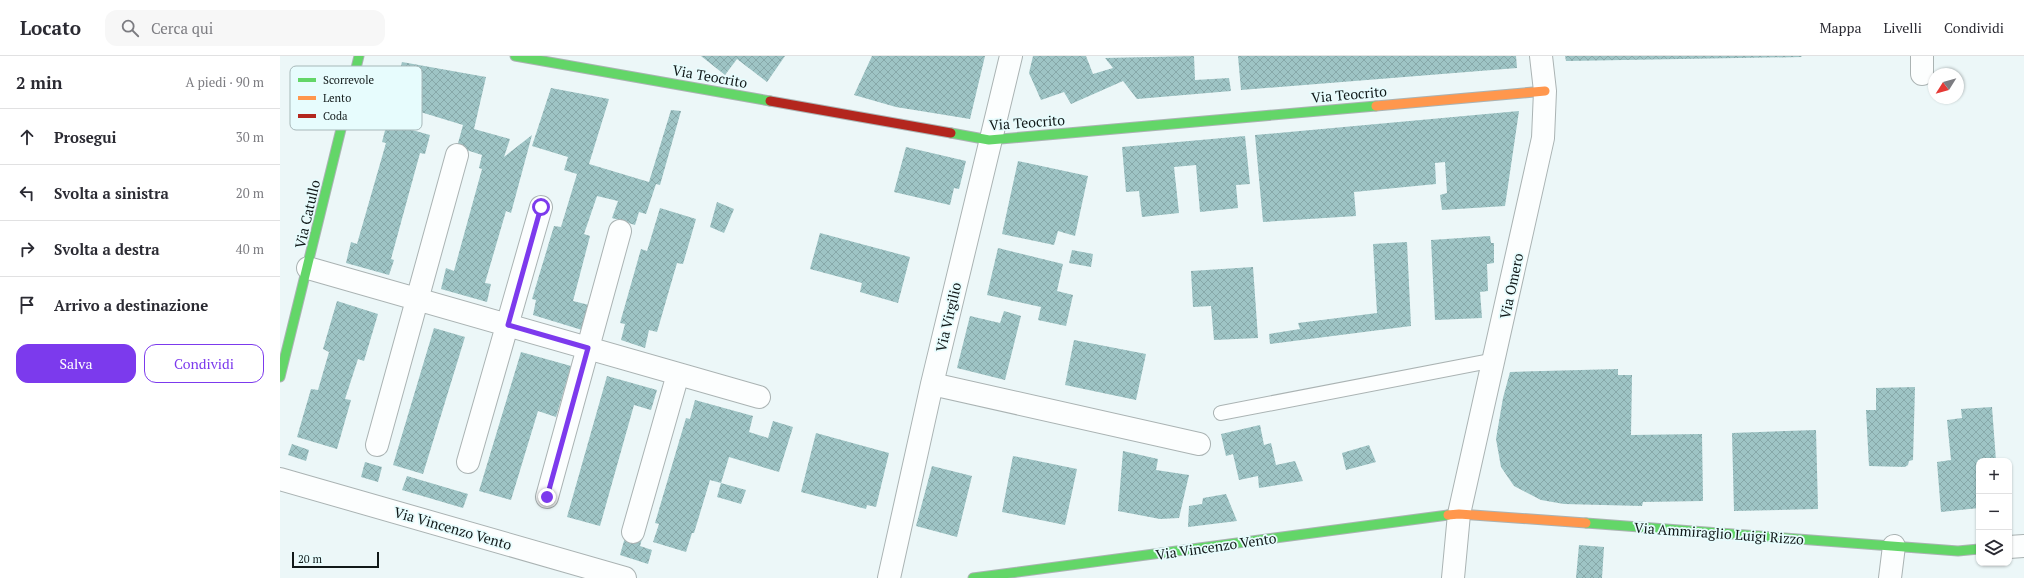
<!DOCTYPE html>
<html lang="it">
<head>
<meta charset="utf-8">
<style>
  :root { --surface:#fff; --page:#f7f7f7; --text:#2b2b33; --muted:#7c7c81; --line:#e1e1e2; --accent:#7c3aed }
  body { margin:0; font-family:"PT Serif",serif; background:var(--page); color:var(--text) }
  .controls { position:absolute; right:12px; bottom:12px; display:grid; overflow:hidden; border-radius:8px; box-shadow:0 1px 3px #0004 }
  .controls button { width:36px; height:36px; display:grid; place-items:center; padding:0; border:0; border-bottom:1px solid var(--line); background:var(--surface); color:var(--text); font:20px sans-serif }
  .compass { position:absolute; left:1648px; top:12px; width:36px; height:36px; border-radius:50%; background:var(--surface); box-shadow:0 1px 3px #0004; rotate:233deg }
  .scale { position:absolute; left:12px; bottom:10px; width:87px; box-sizing:border-box; padding-left:4px; border:2px solid #111919; border-top:0; font-size:11px; line-height:14px; white-space:nowrap; color:#111919; -webkit-text-stroke:3px #e7fcfd; paint-order:stroke }
  .stop { position:absolute; width:12px; height:12px; margin:-9px; border:3px solid #7c3aed; border-radius:50%; background:#fff }
  .stop.end { background:#7c3aed; border-color:#fff; box-shadow:0 1px 4px #0008 }
  .list { margin:0; padding:0; list-style:none }
  h2 { display:flex; justify-content:space-between; align-items:center; height:52px; margin:0; padding:0 16px; font-size:17px }
  h2 small { font-size:13px; font-weight:400; color:var(--muted) }
  .list li { display:grid; grid-template-columns:26px 1fr auto; gap:12px; align-items:center; box-sizing:border-box; height:56px; padding:0 16px; border-top:1px solid var(--line) }
  .list b { display:block; font-size:15px; white-space:nowrap }
  .list em { font-size:13px; font-style:normal; color:var(--muted) }
  .actions { display:flex; gap:8px; padding:12px 16px }
  .actions a { flex:1; padding:9px 0; border:1px solid var(--accent); border-radius:12px; text-align:center; font-size:14px; color:var(--accent) }
  .actions .main { background:var(--accent); color:#fff }
  .icon { flex:none; width:22px; height:22px; fill:none; stroke:currentColor; stroke-width:2; stroke-linecap:round; stroke-linejoin:round }
  .map { position:relative; flex:none; width:1744px; height:522px; overflow:hidden }
  header { display:flex; align-items:center; gap:24px; box-sizing:border-box; height:56px; padding:0 20px; background:var(--surface); border-bottom:1px solid var(--line) }
  header strong { font-size:19px }
  nav { display:flex; gap:22px; margin-inline-start:auto; font-size:14px }
  .search { width:280px; height:36px; background:var(--page); display:flex; align-items:center; gap:10px; box-sizing:border-box; padding:0 14px; border-radius:12px; color:var(--muted); font-size:15px }
  main { display:flex }
  aside { flex:1; background:var(--surface) }
  .map>svg:first-child { display:block }
  .building { fill:url(#building-cross-hatch) }
  .lines { fill:none; stroke-linecap:round; stroke-linejoin:round }
  .lane-casing { stroke:#aab3b3; stroke-width:16 }
  .street-casing { stroke:#aab3b3; stroke-width:24 }
  .fast-casing { stroke:#aab3b3; stroke-width:11 }
  .slow-casing { stroke:#aab3b3; stroke-width:11 }
  .jam-casing { stroke:#aab3b3; stroke-width:11 }
  .lane { stroke:#fcfefe; stroke-width:14 }
  .street { stroke:#fcfefe; stroke-width:22 }
  .fast { stroke:#63d668; stroke-width:9 }
  .slow { stroke:#ff974d; stroke-width:9 }
  .jam { stroke:#b3261e; stroke-width:9 }
  .route { stroke:#7c3aed; stroke-width:5 }
  .labels { text-anchor:middle; dominant-baseline:central; stroke-width:3.5; stroke-linejoin:round; paint-order:stroke }
  .street-label { font-size:14px; fill:#111919; stroke:#e7fcfd }
  .key { fill:#e7fcfd; stroke:#a7b8b9; stroke-width:1 }
  .key-label { font-size:11px; fill:#111919 }
</style>
</head>
<body>
<header>
<strong>Locato</strong>
<div class="search"><svg class="icon" aria-label="search" viewBox="0 0 24 24"><circle cx="10" cy="10" r="6"/><path d="M15 15l6 6"/></svg>Cerca qui</div>
<nav><a>Mappa</a><a>Livelli</a><a>Condividi</a></nav>
</header>
<main>
<aside>
<h2>2 min<small>A piedi · 90 m</small></h2>
<ul class="list">
<li><svg class="icon" aria-label="ahead" viewBox="0 0 24 24"><path d="M12 20V5M6 11l6-6 6 6"/></svg><div><b>Prosegui</b></div><em>30 m</em></li>
<li><svg class="icon" aria-label="left" viewBox="0 0 24 24"><path d="M17 20v-9H6M10 6l-5 5 5 5"/></svg><div><b>Svolta a sinistra</b></div><em>20 m</em></li>
<li><svg class="icon" aria-label="right" viewBox="0 0 24 24"><path d="M7 20v-9h11M14 6l5 5-5 5"/></svg><div><b>Svolta a destra</b></div><em>40 m</em></li>
<li><svg class="icon" aria-label="arrive" viewBox="0 0 24 24"><path d="M6 21V4h12l-3 4 3 4H6"/></svg><div><b>Arrivo a destinazione</b></div></li>
</ul>
<div class="actions"><a class="main">Salva</a><a>Condividi</a></div>
</aside>
<div class="map">
<svg width="1744" height="522" viewBox="0 0 1744 522">
  <defs>
    <pattern id="building-cross-hatch" width="8" height="8" patternUnits="userSpaceOnUse"><rect width="8" height="8" fill="#9ec4c5"/><path d="M0 0l8 8M0 8l8-8" fill="none" stroke="#87a8a9"/></pattern>
  </defs>
  <rect width="100%" height="100%" fill="#ecf7f8"/>
  <path class="building" d="M421,0H505L487,26L457,3L445,19Z
    M592,0H705L690,63L616,51L574,39Z
    M753,0H806L813,18L833,12L825,2L914,0L915,24L949,22L951,35L857,43L843,25L791,48L784,36L761,44L749,17Z
    M958,0H1236L1237,12L961,34Z
    M1285,0H1521L1522,1L1286,5Z
    M122,6L206,21L194,73L230,83L224,101L252,79L231,157L226,155L205,227L211,228L207,246L161,233L166,212L174,215L202,113L199,112L202,99L177,91L183,69L111,47Z
    M271,32L329,43L309,108L369,126L391,54L401,55L380,129L376,128L366,158L359,156L355,169L332,162L338,145L317,140L304,178L310,180L293,245L309,249L302,274L253,259L256,244L252,243L274,170L281,171L297,118L284,114L288,101L252,90Z
    M1239,55L1225,150L1162,154L1160,139L1167,137L1165,106L1155,107L1156,128L1074,136L1076,160L983,166L975,79Z
    M107,67L150,79L145,98L140,97L111,203L114,204L109,219L66,207L71,186L77,188L106,87L102,86Z
    M965,80L970,128L956,129L958,152L920,156L916,109L894,111L899,157L862,161L859,135L846,136L842,91Z
    M626,91L686,105L679,133L674,132L670,149L614,136Z
    M738,105L808,120L795,180L778,175L774,189L722,178Z
    M437,146L454,153L444,177L430,171Z
    M380,152L416,163L403,208L397,207L377,276L369,274L365,292L341,284L345,268L340,267L361,193L367,195Z
    M540,177L630,201L618,247L580,236L582,227L530,213Z
    M1210,180L1211,187H1214V207L1207,208L1208,235L1200,236L1202,262L1155,264L1151,184Z
    M1127,186L1131,270L990,288L989,278L1020,273L1018,267L1097,257L1093,188Z
    M718,192L783,208L777,235L793,239L786,270L758,264L761,251L707,239Z
    M792,194L813,198L811,211L789,207Z
    M973,211L978,282L934,284L931,250L913,251L911,215Z
    M57,245L98,258L84,305L78,303L65,343L71,344L57,393L17,381L31,333L38,334L49,296L43,293Z
    M724,255L741,260L725,324L677,312L690,260L720,267Z
    M154,272L185,281L143,418L113,409Z
    M794,284L866,298L856,344L785,329Z
    M241,296L291,310L276,361L258,355L231,444L199,435Z
    M1338,313V319H1352L1351,379L1422,378L1423,445L1363,446L1362,450L1284,448L1261,444L1234,430L1221,411L1216,383L1223,342L1230,316Z
    M327,320L377,334L371,354L354,349L320,470L287,461Z
    M1635,331L1633,404L1629,405L1628,409L1625,411L1589,410L1586,354H1596V332Z
    M415,344L473,360L469,376L488,382L493,365L513,371L499,416L449,401L441,427L430,424L414,477H412L406,496L373,486L379,468L375,467L406,362L410,363Z
    M1712,351L1716,405H1699V452L1661,456L1657,406L1671,404L1667,364L1682,362L1681,353Z
    M980,369L984,389L991,387L996,409L1015,405L1023,425L979,432L978,420L959,424L953,398L946,400L941,378Z
    M1536,374L1538,453L1454,455L1452,377Z
    M536,377L609,397L596,451L587,449L586,453L521,436Z
    M12,388L29,394L26,405L8,399Z
    M1089,389L1096,406L1066,414L1062,397Z
    M843,395L878,403L876,414L909,419L899,462L880,463L838,455Z
    M733,400L797,413L785,469L722,456Z
    M85,406L102,411L98,426L81,421Z
    M652,410L692,420L677,481L636,470Z
    M127,420L188,438L183,452L122,434Z
    M441,427L466,434L461,448L437,441Z
    M946,438L957,465L908,471L909,450L922,448L923,442Z
    M346,478L362,483L360,490L372,494L368,508L340,499Z
    M1299,489L1324,491L1322,522H1296Z"/>
  <g class="lines">
    <g class="lane-casing">
      <path id="lane" d="M941,357L1215,304"/>
    </g>
    <g class="street-casing">
      <path id="street" d="M1642,0V18
        M28,212L479,341
        M652,328L919,388
        M97,389L177,99
        M188,406L261,151
        M0,423L345,522
        M267,441L340,175
        M353,476L398,318
        M1729,491L1744,490
        M609,522L652,328L731,0
        M1173,522L1179,458L1263,82L1265,35L1261,0
        M1610,522L1614,490"/>
    </g>
    <g class="fast-casing">
      <path id="fast" d="M235,0L490,45
        M671,77L709,84L1096,50
        M0,321L79,0
        M1306,467L1678,495L1699,493
        M693,522L1168,459"/>
    </g>
    <g class="slow-casing">
      <path id="slow" d="M1096,50L1265,35
        M1168,459L1179,458L1306,467"/>
    </g>
    <g class="jam-casing">
      <path id="jam" d="M490,45L671,77"/>
    </g>
    <use href="#lane" class="lane"/>
    <use href="#street" class="street"/>
    <use href="#fast" class="fast"/>
    <use href="#slow" class="slow"/>
    <use href="#jam" class="jam"/>
  </g>
  <g class="lines">
    <path class="route" d="M261,151L228,269L308,292L267,441"/>
  </g>
  <g class="labels">
    <g class="street-label">
      <text transform="translate(430 20) rotate(10)">Via Teocrito</text>
      <text transform="translate(1069 38) rotate(-5)">Via Teocrito</text>
      <text transform="translate(747 66) rotate(-4)">Via Teocrito</text>
      <text transform="translate(27 158) rotate(-77)">Via Catullo</text>
      <text transform="translate(1231 230) rotate(-78)">Via Omero</text>
      <text transform="translate(668 261) rotate(-77)">Via Virgilio</text>
      <text transform="translate(173 472) rotate(16)">Via Vincenzo Vento</text>
      <text transform="translate(1439 477) rotate(4)">Via Ammiraglio Luigi Rizzo</text>
      <text transform="translate(936 490) rotate(-8)">Via Vincenzo Vento</text>
    </g>
  </g>
  <rect x="10" y="10" width="132" height="64" rx="6" class="key"/>
  <rect x="18" y="22" width="18" height="4" fill="#63d668"/>
  <rect x="18" y="40" width="18" height="4" fill="#ff974d"/>
  <rect x="18" y="58" width="18" height="4" fill="#b3261e"/>
  <g class="key-label">
    <text x="43" y="28">Scorrevole</text>
    <text x="43" y="46">Lento</text>
    <text x="43" y="64">Coda</text>
  </g>
</svg>
<div class="controls">
<button>+</button>
<button>−</button>
<button><svg class="icon" aria-label="layers" viewBox="0 0 24 24"><path d="M12 4l9 5-9 5-9-5zM3 14l9 5 9-5"/></svg></button>
</div>
<svg class="compass" viewBox="-18 -18 36 36"><path d="M0-13l5 13h-10z" fill="#e53935"/><path d="M0 13l5-13h-10z" fill="#7c7c81"/></svg>
<div class="scale">20 m</div>
<div class="stop" style="left:261px;top:151px"></div>
<div class="stop end" style="left:267px;top:441px"></div>
</div>
</main>
</body>
</html>
